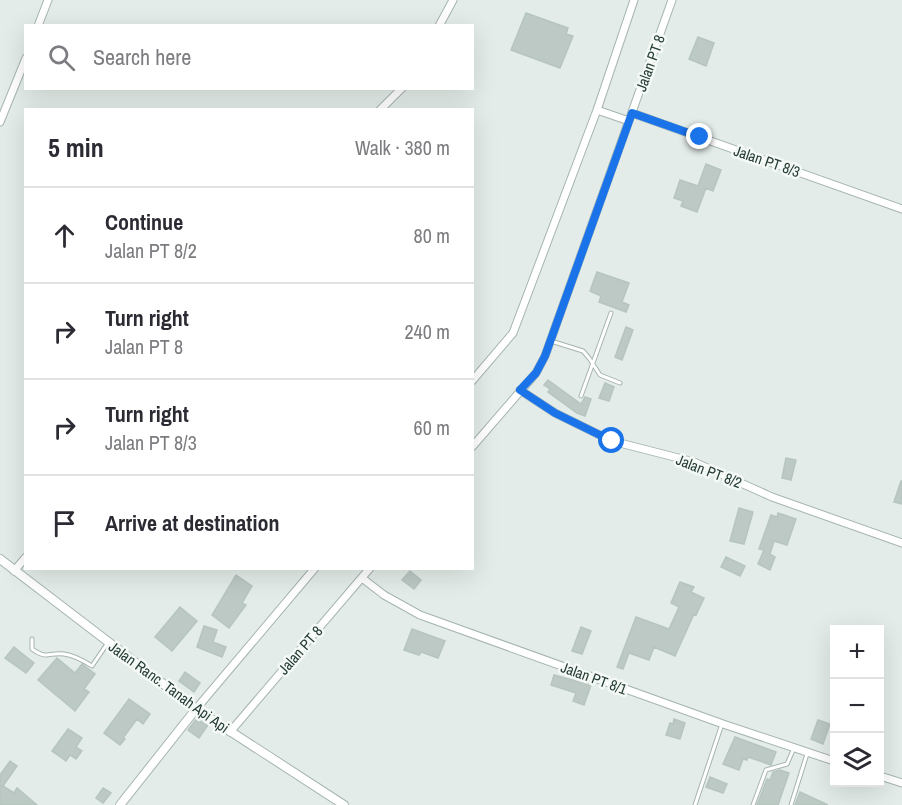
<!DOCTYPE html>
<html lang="en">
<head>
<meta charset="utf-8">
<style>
  :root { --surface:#fff; --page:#f2f2f3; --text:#2b2b33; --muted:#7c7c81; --line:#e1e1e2 }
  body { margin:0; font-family:"Archivo Narrow",sans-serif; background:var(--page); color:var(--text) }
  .controls { position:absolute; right:18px; bottom:18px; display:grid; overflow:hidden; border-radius:0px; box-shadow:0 6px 24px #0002 }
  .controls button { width:54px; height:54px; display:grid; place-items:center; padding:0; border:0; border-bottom:2px solid var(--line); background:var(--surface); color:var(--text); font:30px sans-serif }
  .stop { position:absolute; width:18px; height:18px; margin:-14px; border:4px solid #1a73e8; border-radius:50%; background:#fff }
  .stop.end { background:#1a73e8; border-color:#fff; box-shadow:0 2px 6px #0008 }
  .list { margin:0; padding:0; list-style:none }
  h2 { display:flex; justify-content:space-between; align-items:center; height:78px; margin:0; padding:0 24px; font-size:26px }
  h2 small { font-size:20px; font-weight:400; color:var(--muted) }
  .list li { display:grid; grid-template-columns:39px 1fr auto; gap:18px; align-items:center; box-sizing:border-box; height:96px; padding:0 24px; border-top:2px solid var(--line) }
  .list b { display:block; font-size:22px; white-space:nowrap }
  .list p { margin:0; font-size:20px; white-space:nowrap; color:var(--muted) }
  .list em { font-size:20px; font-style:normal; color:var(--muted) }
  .icon { flex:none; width:33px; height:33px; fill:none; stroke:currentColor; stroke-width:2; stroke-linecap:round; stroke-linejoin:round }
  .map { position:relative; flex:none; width:902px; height:805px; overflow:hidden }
  .search { position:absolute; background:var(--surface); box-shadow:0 6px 24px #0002; left:24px; top:24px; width:450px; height:66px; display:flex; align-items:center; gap:15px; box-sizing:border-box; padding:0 21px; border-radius:0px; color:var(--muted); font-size:22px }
  .panel { position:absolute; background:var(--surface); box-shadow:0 6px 24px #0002; left:24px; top:108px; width:450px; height:462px; border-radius:0px }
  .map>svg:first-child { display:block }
  .building { fill:#bcc9c4; stroke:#b6c5bf; stroke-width:1.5 }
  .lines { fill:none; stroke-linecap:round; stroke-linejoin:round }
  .service-casing { stroke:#a6b4af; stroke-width:5 }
  .minor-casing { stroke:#a6b4af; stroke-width:9 }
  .tertiary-casing { stroke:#a6b4af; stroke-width:10 }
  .service { stroke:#fff; stroke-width:3 }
  .minor { stroke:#fff; stroke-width:7 }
  .tertiary { stroke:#fff; stroke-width:8 }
  .route { stroke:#1a73e8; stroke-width:8 }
  .labels { text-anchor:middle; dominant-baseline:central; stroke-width:5; stroke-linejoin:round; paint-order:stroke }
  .street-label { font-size:15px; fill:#253c35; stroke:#f4f9f6 }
</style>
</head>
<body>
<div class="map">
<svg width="902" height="805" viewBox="0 0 902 805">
  <rect width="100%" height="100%" fill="#e3ece8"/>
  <path class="building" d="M526,13L568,28L566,34L573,36L560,68L511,50Z
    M698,37L714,43L706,66L689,59Z
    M706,164L721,170L713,191L706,188L697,212L681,206L683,201L674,198L680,180L698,186Z
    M597,272L629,283L622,302L629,305L626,312L599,302L601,296L590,291Z
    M626,327L633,330L622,360L615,357Z
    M548,380L581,404L585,397L591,399L585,416L577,413L548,392L550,389L544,385Z
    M605,383L614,387L609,401L599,398Z
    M786,458L796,460L791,480L782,478Z
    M901,481H902V504L894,502Z
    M739,508L753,512L744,544L730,541Z
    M778,513L796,519L787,545L774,541L770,554L775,557L770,570L758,564L764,550L759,549L771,515L777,517Z
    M726,557L745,566L740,576L721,567Z
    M410,571L421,580L414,589L402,580Z
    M236,575L252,586L242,603L246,605L229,628L212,615Z
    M680,582L694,587L691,592L704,598L696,615L694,614L675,656L654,647L649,660L629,653L623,669L617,667L636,617L669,629L679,607L671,603Z
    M180,607L197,621L172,651L155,637Z
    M204,626L217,630L213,642L226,647L222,657L197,647Z
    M581,627L591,631L582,654L572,651Z
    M412,629L445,641L438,658L421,652L419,655L404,650Z
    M14,647L34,663L26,673L5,658Z
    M57,658L75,673L82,664L95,674L84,689L89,692L75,711L38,680Z
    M185,672L200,683L194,692L179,681Z
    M554,675L591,685L584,705L573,701L576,693L551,685Z
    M129,699L150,714L143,724L137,719L123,738L125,739L120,745L104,733Z
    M197,718L208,725L199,738L188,730Z
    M674,719L685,723L680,739L666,735L670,723L673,724Z
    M818,720L830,724L823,744L811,739Z
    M68,729L82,738L76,747L82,751L76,759L70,755L66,761L52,751Z
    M735,737L776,752L771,765L748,757L747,760L743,759L739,770L723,764Z
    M10,761L17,766L3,786L14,793L17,788L37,805H0V775Z
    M780,770L789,773L778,805H757L767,779L770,780L773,772Z
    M710,777L727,784L723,793L706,787Z
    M103,788L111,793L103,803L96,798Z
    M800,792L828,805H795Z"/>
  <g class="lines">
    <g class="service-casing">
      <path id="service" d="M551,341L583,351L589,358L600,375L620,383
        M581,396L611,313
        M32,639V649C47,660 49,652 64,654C73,655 84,661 92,666L107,644
        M695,805L722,724
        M753,805L766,770L787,764L794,748
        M791,805L807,754"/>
    </g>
    <g class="minor-casing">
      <path id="minor" d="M38,26L48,0
        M439,26L453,0
        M380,110L402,88
        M597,110L629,121
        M632,113L902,209
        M0,122L26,58
        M472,381L513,333L597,110L634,0
        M520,390L555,413L612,441L694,462L772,497L902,543
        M472,447L536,373L545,356L672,0
        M14,571L26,557
        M362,578L384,595L420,615L723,724L834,761
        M196,709L315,568
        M230,732L370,568
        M880,776L902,783"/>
    </g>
    <g class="tertiary-casing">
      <path id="tertiary" d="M0,559L196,709L344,805
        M120,805L196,709"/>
    </g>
    <use href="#service" class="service"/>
    <use href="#minor" class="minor"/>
    <use href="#tertiary" class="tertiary"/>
  </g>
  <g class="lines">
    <path class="route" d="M612,441L555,413L520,390L536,373L545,356L632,113L700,137"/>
  </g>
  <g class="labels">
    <g class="street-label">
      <text transform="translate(650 63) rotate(-70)">Jalan PT 8</text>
      <text transform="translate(767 161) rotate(19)">Jalan PT 8/3</text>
      <text transform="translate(709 471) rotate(21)">Jalan PT 8/2</text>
      <text transform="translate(300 650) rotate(-49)">Jalan PT 8</text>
      <text transform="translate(594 678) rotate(20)">Jalan PT 8/1</text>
      <text transform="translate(169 687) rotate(36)">Jalan Ranc. Tanah Api Api</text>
    </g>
  </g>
</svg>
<div class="controls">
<button>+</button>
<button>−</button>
<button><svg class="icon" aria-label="layers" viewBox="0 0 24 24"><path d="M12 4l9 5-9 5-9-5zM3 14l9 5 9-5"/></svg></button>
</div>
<div class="stop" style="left:612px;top:441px"></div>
<div class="stop end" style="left:700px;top:137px"></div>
<div class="search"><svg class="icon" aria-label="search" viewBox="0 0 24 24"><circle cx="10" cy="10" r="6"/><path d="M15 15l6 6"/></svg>Search here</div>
<section class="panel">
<h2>5 min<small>Walk · 380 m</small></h2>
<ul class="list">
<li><svg class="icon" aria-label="ahead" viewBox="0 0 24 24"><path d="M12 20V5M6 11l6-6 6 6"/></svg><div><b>Continue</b><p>Jalan PT 8/2</p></div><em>80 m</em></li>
<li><svg class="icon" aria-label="right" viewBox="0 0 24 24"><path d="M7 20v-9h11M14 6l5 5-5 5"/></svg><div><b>Turn right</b><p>Jalan PT 8</p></div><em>240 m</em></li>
<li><svg class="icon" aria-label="right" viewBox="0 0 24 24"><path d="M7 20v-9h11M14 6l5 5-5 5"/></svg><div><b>Turn right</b><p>Jalan PT 8/3</p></div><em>60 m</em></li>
<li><svg class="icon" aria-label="arrive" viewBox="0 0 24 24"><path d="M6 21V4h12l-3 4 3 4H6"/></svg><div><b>Arrive at destination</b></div></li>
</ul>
</section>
</div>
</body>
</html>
